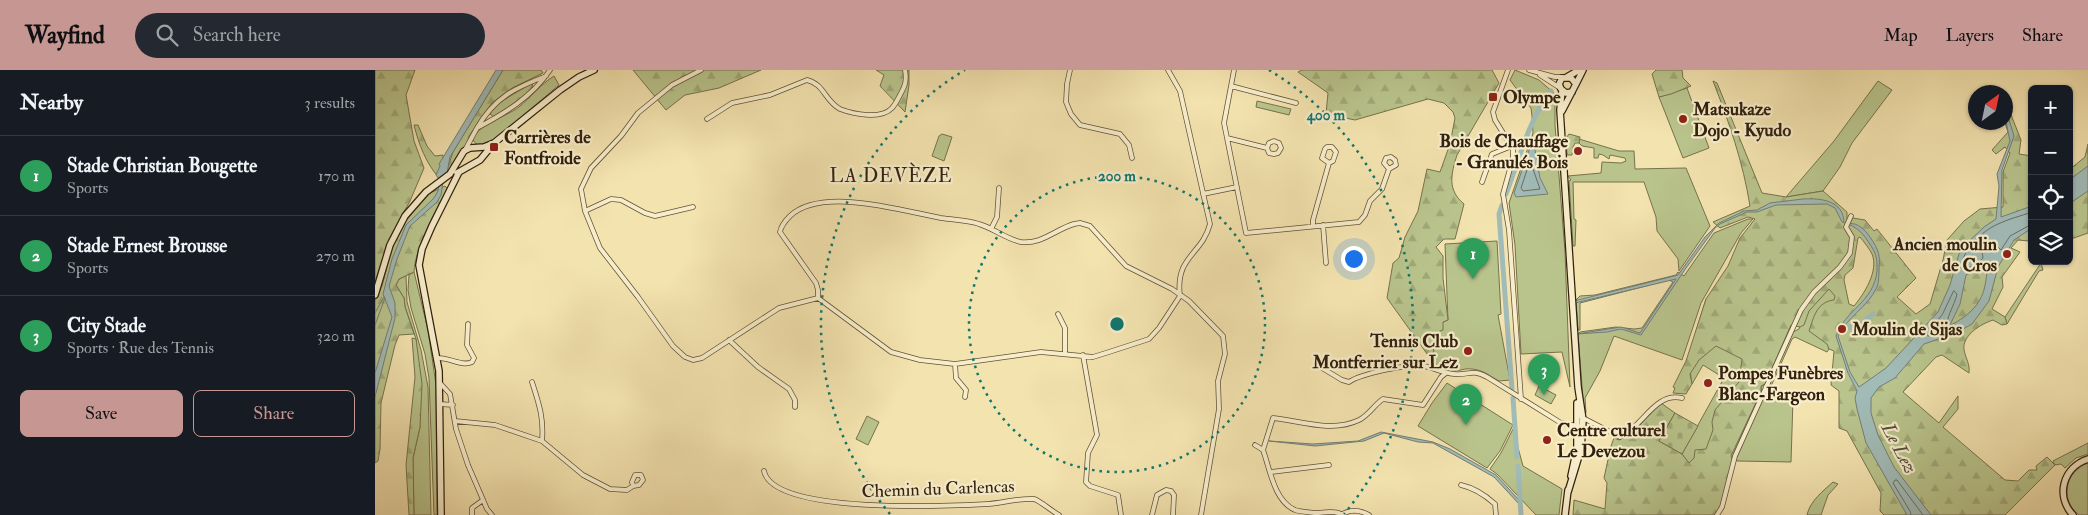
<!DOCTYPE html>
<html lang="en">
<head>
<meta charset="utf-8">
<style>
  :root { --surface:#171b24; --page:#242831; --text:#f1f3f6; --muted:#9ea1a6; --line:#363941; --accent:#c59692 }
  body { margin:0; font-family:"IM FELL Double Pica",serif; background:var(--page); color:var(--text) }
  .controls { position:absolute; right:15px; top:15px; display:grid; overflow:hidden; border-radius:8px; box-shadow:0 1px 4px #0004 }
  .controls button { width:45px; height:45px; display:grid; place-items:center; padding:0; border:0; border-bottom:1px solid var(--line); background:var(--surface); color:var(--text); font:25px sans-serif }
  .compass { position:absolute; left:1593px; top:15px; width:45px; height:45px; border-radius:50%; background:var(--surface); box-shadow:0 1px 4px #0004; rotate:33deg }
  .you { position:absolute; left:978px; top:188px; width:18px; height:18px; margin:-12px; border:4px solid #fff; border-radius:50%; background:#1a73e8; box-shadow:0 0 0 8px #1a73e833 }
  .badge { display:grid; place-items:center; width:32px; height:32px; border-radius:50%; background:var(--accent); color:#fff; font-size:16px; font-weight:700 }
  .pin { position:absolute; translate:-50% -41px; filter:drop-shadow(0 1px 2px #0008) }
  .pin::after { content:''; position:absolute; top:26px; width:18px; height:15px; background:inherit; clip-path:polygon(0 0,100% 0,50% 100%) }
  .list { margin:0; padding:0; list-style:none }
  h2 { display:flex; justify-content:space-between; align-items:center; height:65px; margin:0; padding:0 20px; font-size:21px }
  h2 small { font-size:16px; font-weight:400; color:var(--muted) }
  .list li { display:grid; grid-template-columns:32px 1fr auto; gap:15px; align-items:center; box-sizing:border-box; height:80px; padding:0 20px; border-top:1px solid var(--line) }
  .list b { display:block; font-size:19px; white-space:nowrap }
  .list p { margin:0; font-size:16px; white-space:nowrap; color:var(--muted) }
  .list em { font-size:16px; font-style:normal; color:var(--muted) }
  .actions { display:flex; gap:10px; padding:15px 20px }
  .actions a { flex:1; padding:11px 0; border:1px solid var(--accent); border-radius:8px; text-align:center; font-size:18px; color:var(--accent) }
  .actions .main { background:var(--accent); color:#111 }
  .icon { flex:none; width:28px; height:28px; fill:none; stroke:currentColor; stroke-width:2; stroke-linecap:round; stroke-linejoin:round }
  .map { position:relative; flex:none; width:1713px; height:445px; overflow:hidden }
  header { display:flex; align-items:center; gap:30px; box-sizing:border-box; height:70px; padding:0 25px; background:var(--accent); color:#111 }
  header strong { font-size:24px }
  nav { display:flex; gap:28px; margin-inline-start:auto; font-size:18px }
  .search { width:350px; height:45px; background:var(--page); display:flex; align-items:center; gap:12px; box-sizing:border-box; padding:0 18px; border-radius:28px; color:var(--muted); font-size:19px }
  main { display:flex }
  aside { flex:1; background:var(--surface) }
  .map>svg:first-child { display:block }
  .grass { fill:#b9c48c; stroke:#76724d }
  .forest { fill:url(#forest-firs); stroke:#76724d; fill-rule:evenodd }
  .cemetery { fill:url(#cemetery-stones); stroke:#76724d }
  .water { fill:#a1bbb7; stroke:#757d73; fill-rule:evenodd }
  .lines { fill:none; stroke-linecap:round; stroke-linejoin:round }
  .shore { stroke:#6a6e62; stroke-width:1 }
  .stream { stroke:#757d73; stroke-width:1 }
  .canal { stroke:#a1bbb7; stroke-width:5 }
  .street-casing { stroke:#625236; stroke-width:5.5 }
  .secondary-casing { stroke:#32210e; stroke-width:8 }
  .street { stroke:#f7edcb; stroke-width:4 }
  .secondary { stroke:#f7edcb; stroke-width:5.5 }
  .ring { fill:none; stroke:#0f766e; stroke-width:2.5; stroke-dasharray:2.5 5 }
  .poi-dot { fill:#8f2418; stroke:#f7edcb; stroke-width:2 }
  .labels { text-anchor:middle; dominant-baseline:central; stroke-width:4.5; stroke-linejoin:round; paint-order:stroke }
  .poi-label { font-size:18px; font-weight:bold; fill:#32210e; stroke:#f7edcb; text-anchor:start }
  .street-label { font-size:18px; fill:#32210e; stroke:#f7edcb }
  .neighbourhood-label { font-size:19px; letter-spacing:1px; fill:#32210e; stroke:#f7edcb }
  .water-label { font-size:19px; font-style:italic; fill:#534f41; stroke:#f7edcb }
  .centre { fill:#0f766e; stroke:#f7edcb; stroke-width:2.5 }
  .ring-label { font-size:15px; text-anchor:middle; font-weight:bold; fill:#0f766e; stroke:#f7edcb; stroke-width:4.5; stroke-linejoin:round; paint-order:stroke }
</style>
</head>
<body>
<header>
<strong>Wayfind</strong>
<div class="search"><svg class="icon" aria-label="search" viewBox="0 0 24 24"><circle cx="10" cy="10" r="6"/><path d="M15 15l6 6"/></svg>Search here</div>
<nav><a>Map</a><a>Layers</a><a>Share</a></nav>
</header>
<main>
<aside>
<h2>Nearby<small>3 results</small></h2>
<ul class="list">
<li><span class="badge" style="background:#2e9e5b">1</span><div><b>Stade Christian Bougette</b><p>Sports</p></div><em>170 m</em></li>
<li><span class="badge" style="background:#2e9e5b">2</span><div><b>Stade Ernest Brousse</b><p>Sports</p></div><em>270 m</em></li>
<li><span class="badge" style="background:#2e9e5b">3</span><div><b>City Stade</b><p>Sports · Rue des Tennis</p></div><em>320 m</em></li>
</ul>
<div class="actions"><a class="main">Save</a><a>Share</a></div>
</aside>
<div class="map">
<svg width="1713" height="445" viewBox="0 0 1713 445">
  <defs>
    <pattern id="forest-firs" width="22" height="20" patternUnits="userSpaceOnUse" patternTransform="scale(1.25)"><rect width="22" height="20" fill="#b9c48c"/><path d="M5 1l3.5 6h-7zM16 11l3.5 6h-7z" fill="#a0a878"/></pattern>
    <pattern id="cemetery-stones" width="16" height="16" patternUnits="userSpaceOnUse" patternTransform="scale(1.25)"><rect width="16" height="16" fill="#b9c48c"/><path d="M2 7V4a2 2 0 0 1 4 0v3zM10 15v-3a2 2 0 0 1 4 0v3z" fill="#a0a878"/></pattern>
  </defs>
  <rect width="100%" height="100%" fill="#f3e3af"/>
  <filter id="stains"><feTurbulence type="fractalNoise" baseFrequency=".004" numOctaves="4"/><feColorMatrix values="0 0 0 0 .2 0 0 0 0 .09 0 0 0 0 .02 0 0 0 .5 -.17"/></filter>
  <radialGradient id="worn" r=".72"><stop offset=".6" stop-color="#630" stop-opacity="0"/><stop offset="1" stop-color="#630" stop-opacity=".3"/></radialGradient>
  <path class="grass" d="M1140,0L1164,10L1180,24V55L1190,182L1195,317L1187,282L1146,284L1140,175L1134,133L1158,63L1157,46L1156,38L1135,10Z
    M179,6L184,15L114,74C106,75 102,77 98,70C102,54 131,47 144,37C156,27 166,14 179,6Z
    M1503,11L1517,20L1477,73L1465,97L1448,121L1411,127L1459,71Z
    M1312,18L1334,78L1308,88L1284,27Z
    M882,31L916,39L914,45L881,37Z
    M567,64L577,67L569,91L557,86L564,66Z
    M1204,69L1244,81H1259L1260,99L1311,98L1335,156L1304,201L1303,189L1282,161L1281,147L1269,112H1198L1199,149L1201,150L1200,176H1198L1194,111L1196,110L1193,106L1226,103L1227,92L1246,93L1251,91L1250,88L1235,85L1234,89L1228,85L1224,84L1223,88H1219V78L1207,76L1204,73Z
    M1373,149H1378L1366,163L1326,233L1307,290L1239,266L1225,301L1210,328L1211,343L1209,342L1203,264L1205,262L1241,257L1259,259L1267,258L1298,212L1294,210L1205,233V260H1203L1201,230L1205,226L1220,225L1301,205L1303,202L1309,206L1339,163Z
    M1122,171L1126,244L1123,245L1135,310L1124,311C1115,306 1108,300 1097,299C1092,298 1087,300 1081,301C1056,304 1059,287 1056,268L1068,252L1073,250L1070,174Z
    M1666,193L1668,200L1664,201L1632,254L1630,247Z
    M39,202L53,260L61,315L62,445H59L54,308L50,284L36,238L33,220L34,205Z
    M31,206L32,232L46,280L53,317L56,445H39L38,388L45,357L41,269L30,237L29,228L21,215L24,209Z
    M1453,217L1462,226L1452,269L1454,279L1452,282L1420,267L1417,269L1393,323L1394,328L1418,329L1416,392L1362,391L1361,387L1418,262L1424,259C1426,244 1443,228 1453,217Z
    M1331,229L1421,249L1390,315L1387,316L1386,323L1365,369L1354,399L1320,406L1307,384L1349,308L1328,295L1317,314C1311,285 1323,256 1331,229Z
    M1072,313L1138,355L1125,381L1112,398L1043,356L1057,333Z
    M1164,316L1181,325L1176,334L1160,325Z
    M492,346L504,352L493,375L481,369Z
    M1138,359L1148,396L1187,419L1184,445H1161L1122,404L1115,399L1126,383Z
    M1713,373V384L1701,388L1690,398L1686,394L1680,395L1678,391Z
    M1713,393V445H1704C1684,429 1690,402 1713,393Z
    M1458,412L1463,414L1453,425L1446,445H1432C1435,431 1448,421 1458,412Z"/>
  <path class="forest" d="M0,0H40L31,25L39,71L49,98L35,131L14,169L0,212Z
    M128,0H166L168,3L137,18L117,33L94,66L92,75L74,105L72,100L78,82Z
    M258,0H386L344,18L310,25L291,40Z
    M501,0H534V15L530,42L505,16L509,5Z
    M927,0H1117L1124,13L1082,85C1076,104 1072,120 1089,134L1080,169H1069L1061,177L1068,186V208L1073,250L1068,252V260L1057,264L1060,295L1012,228L1018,193L1024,188L1030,167L1043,141L1052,99L1065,102L1075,74L1080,48L1078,42L1069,33L1053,29L980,50L951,44L953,23L923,2Z
    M1281,0H1307L1308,8L1316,16L1296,24L1284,27L1277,4Z
    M1338,11L1342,13L1387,123L1411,127L1448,121L1472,142V152L1478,148L1490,150L1499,161L1502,159L1541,208L1522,227L1541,244L1555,234L1568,190L1572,170L1589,151L1605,139L1628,137V102L1635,83L1630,77L1621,84L1617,80L1633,62L1630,53L1631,32L1646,70L1644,84L1657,86V168L1654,171L1643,170L1636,178L1645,182L1627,207L1628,217L1617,239L1630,247L1632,254L1627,255L1618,250C1606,254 1587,265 1589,280C1591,289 1595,294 1594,303L1567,285L1561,287L1528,322L1564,353L1583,326V339L1568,357L1630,410L1643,411L1654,400H1662L1661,396L1672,387L1680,395L1630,445H1509L1505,441L1506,423L1472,361L1464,358V321L1456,315L1459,281L1454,279L1452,274L1434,261C1439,246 1442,232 1459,230L1460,226L1454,219L1434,241L1429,255L1425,257L1416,255L1390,314L1386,316V322L1356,386L1358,392L1347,437L1342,445H1198L1199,430L1230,439L1232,413L1229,408L1236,376L1239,368L1244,370L1257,363L1286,333L1300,343L1284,371L1307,384L1314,393L1319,388L1320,380L1331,379L1338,360L1337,352L1340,340L1364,312L1367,289L1341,276L1324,290L1315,304L1317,314L1311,324L1298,323L1300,318L1298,317L1311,291L1331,229L1353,196L1365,168L1380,149L1373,147L1345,158L1338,152L1375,136C1368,92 1354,52 1338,11ZM1485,167C1489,172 1494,178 1497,184C1504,201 1489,224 1479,236L1474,234L1469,210L1470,205L1478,198L1483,168Z
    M155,14L158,15C153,29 131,39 119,47L115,44L119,36Z
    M39,55H43L52,76L60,86L68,85L69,106L64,108C51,93 44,75 39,55Z
    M1194,64L1205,67L1204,73H1200L1198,77L1197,85H1192L1191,68Z
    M1713,74V163L1696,169L1694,165V100L1710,87Z
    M70,116L72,118L71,122C59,143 40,179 39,202L24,209L21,215L29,228L30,237L39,264L24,265L20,275L6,333L5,379L3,391L0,393V231L7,216L16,181L27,156L51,125Z
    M37,268L41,269L47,314L45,357L38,388L39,445H34L31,395L40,307Z"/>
  <path class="cemetery" d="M1300,343L1323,356L1307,384L1284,371Z"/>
  <path class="water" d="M121,0H128L75,87L72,103L69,106L66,125L62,132L35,156L22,189L14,216L20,233V248L0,327V303L17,247L8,224L17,189L31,155L59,128L63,121L64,109L61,105L65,96L64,94Z
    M1631,40L1639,66L1627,100L1626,147L1657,136V158L1639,170L1623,197L1614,231L1597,254L1581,263L1549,274L1520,308L1504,317L1496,328V343L1503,365L1519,397L1556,445H1532L1491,373L1482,339L1480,328L1482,321L1473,303L1461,266C1470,240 1499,232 1502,201C1502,191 1502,187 1498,179C1491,168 1486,159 1473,154C1480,152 1487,157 1492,163C1501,175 1506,183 1504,198C1504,204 1504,212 1502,217C1493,237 1472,247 1463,266L1475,302L1484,317L1511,298L1563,242L1575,215L1584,184L1591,174L1609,157L1621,149L1624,116L1622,104L1635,71L1631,52ZM1612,192L1613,194C1610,218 1610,231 1589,247C1584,250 1581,253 1575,255L1585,234L1591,205L1606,198Z
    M1158,69L1165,108L1173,124L1141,127L1139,123Z
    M1713,96V121L1694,134V110Z
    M1428,129C1445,128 1469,130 1469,153L1467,152L1460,138L1452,134L1401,135L1382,142H1372L1345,154L1340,158L1311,198L1266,265L1246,259L1232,262L1202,264L1246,257L1265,263L1301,209L1200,233L1199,231L1303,205L1330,167L1344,153L1369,141L1382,140L1395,133Z
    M1006,362L1058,372L1075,379L1121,405L1144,430V434L1119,407L1058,373L1043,372L1009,363L989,371L940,376L894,371L938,374L983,371Z"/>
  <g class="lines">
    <path class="shore" d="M1157,96L1165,119L1148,121L1146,118L1153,97Z
      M1657,142C1646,146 1633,149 1623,154C1607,161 1587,180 1586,198L1589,199L1601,195L1608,188L1607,181L1611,175L1619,173L1626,180L1635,166L1657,154
      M1579,221L1582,224C1579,237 1570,248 1572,260L1553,266L1552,263L1567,245Z
      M1536,445L1535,441L1518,413L1520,410H1522L1548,445"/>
    <path class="stream" d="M0,243L9,227
      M0,255L10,228"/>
    <path class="canal" d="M1131,124C1144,90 1154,49 1176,21
      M1127,135L1124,144L1137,319
      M1468,258L1484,256L1498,244
      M1138,328L1142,387
      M1143,396L1146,445"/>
    <g class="street-casing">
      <path id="street" d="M326,0L297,15L263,43L246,66L216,98L206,119L210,141L225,178L263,227L298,276L310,287L318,290L327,288L404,238L443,228
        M695,0L692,14L691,32L696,44L705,55L745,64L754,75L757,88
        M793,0L805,21L835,154C827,185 800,186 805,226
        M859,0L849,53L871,163L984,152L990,145L995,131L1007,119L1014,99L1021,95L1020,90L1016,87L1011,88L1009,93L1014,99
        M1133,0L1118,42L1120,50L1138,79V88L1128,124L1134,160L1146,329
        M1154,0L1180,7H1188
        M1165,5L1185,18
        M171,6C140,18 120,27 102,58C130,43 157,27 175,0
        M856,16L921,33
        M332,49L357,33L395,25L432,10C449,14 450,31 465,39C478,44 506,50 517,38C520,35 523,29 525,25C530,16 532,11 530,0
        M852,68L892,78L894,83L899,84L903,83L906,78L904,73L899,71L894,73L892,78
        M90,80L102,58
        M1107,112L1117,84L1137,76
        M828,124L862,117
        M210,141L236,129L246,130L270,143L280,146L318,137
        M948,155L951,193
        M938,156V150L954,93L958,91L961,82L957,77H952L950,79L947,88L954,93
        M616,159L622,147L624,118
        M443,228V220L441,213L405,162C406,156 410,151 415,146C447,116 528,141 566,148C579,150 592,150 604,154C618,158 631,169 646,172C666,175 681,159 699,154L705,153L715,156L751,196L797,219L814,231L848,266L850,284L843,311L844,339L826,445
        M443,228L516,282L545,290L580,294L666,282L718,287L734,282L774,269L784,258L805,226
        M683,244L690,258V283
        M354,270L383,297L414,319L420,330V337
        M708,285L722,365L713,383L711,412L715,416L743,425L746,445
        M62,288C74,287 87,297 97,292L99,288L92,275L93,254
        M580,294L581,308L591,320L590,327
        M947,298L967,310L974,312C985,304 1035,293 1049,296C1059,298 1068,303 1079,304C1093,306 1096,298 1112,307L1186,353L1203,356
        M157,312C164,334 169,348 167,371
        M65,313L75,324L81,359L93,395L112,439L117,445
        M65,334L78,335
        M80,351L120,355L167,371L208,405L235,419L252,420L258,416L264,415L268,410L266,405H260L257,412L258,416
        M1207,351L1210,349L1245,367C1268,357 1279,322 1307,328
        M880,375L888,380C895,399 899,431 920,440C926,442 934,442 940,443C949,443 958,440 966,444
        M888,380L898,348C926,351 957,363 984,350C994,345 999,335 1008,329L1048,335L1066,307L1071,303
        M389,401C398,445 575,436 613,434C628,433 644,428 659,429C664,430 678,442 684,445
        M896,402L954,395
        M1086,415C1100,418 1110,425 1120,434L1121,445
        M97,445V438L108,430
        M777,445L782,425L791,420L796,421L799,425L798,445
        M966,445C975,439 985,440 994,445
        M1342,445L1347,437L1360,386L1426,240L1439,222L1465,197L1475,183L1477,167L1471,157L1476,146"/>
    </g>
    <g class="secondary-casing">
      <path id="secondary" d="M1192,7L1204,0
        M1201,14L1208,0
        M1187,21L1185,40L1203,317L1208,350L1206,379L1193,422
        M1187,41L1201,14L1196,8H1187L1184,14L1186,19L1191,23L1197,22
        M82,103L105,90L119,73L185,20L204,7L219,0
        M0,225L15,175L30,146L51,122L75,104L89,81L95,78L109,77L119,73
        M1196,406L1202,378V333
        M66,445L64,301L44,195L47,179L57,156L84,102
        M1190,445L1193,420
        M1698,445C1680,426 1688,397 1713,389"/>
    </g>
    <use href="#street" class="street"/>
    <use href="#secondary" class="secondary"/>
  </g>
  <g class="ring">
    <circle cx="742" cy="254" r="148"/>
    <path d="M515 444A296 296 0 0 1 590 0M894 0A296 296 0 0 1 969 444"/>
  </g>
  <g class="poi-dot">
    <rect x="1113" y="22" width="10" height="10" rx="2.5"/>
    <circle cx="1308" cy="49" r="5"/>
    <rect x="114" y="72" width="10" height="10" rx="2.5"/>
    <circle cx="1203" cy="81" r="5"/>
    <circle cx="1632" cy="184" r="5"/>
    <circle cx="1467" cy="259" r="5"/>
    <circle cx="1093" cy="281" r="5"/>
    <circle cx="1333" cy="313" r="5"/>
    <circle cx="1172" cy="370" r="5"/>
  </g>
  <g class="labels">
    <g class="poi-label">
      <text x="1128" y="27">Olympe</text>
      <text x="1318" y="39">Matsukaze<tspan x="1318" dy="21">Dojo - Kyudo</tspan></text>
      <text x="129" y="67">Carrières de<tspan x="129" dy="21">Fontfroide</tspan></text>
      <text x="1193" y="71" text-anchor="end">Bois de Chauffage<tspan x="1193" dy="21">- Granulés Bois</tspan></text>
      <text x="1622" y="174" text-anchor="end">Ancien moulin<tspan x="1622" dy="21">de Cros</tspan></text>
      <text x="1477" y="259">Moulin de Sijas</text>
      <text x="1083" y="271" text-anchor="end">Tennis Club<tspan x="1083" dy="21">Montferrier sur Lez</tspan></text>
      <text x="1343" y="303">Pompes Funèbres<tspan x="1343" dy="21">Blanc-Fargeon</tspan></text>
      <text x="1182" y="360">Centre culturel<tspan x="1182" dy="21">Le Devezou</tspan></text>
    </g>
    <g class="street-label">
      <text transform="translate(563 419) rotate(-2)">Chemin du Carlencas</text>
    </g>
    <g class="neighbourhood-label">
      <text x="516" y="106">LA DEVÈZE</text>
    </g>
    <g class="water-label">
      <text transform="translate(1524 378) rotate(62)">Le Lez</text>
    </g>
  </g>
  <circle cx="742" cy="254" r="8" class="centre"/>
  <g class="ring-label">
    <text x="951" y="50">400 m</text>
    <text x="742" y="111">200 m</text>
  </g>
  <rect width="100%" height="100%" filter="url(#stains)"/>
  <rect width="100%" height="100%" fill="url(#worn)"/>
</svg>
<div class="controls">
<button>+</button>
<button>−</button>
<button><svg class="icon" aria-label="locate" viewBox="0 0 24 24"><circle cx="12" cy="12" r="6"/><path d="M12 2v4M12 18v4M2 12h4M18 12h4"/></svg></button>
<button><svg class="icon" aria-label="layers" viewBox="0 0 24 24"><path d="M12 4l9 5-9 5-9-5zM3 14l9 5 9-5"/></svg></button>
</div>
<svg class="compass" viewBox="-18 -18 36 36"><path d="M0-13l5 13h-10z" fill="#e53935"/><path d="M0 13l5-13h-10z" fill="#9ea1a6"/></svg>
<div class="you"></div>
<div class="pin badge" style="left:1098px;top:209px;background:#2e9e5b">1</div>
<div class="pin badge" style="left:1091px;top:355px;background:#2e9e5b">2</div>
<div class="pin badge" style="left:1169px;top:325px;background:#2e9e5b">3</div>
</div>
</main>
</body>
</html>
